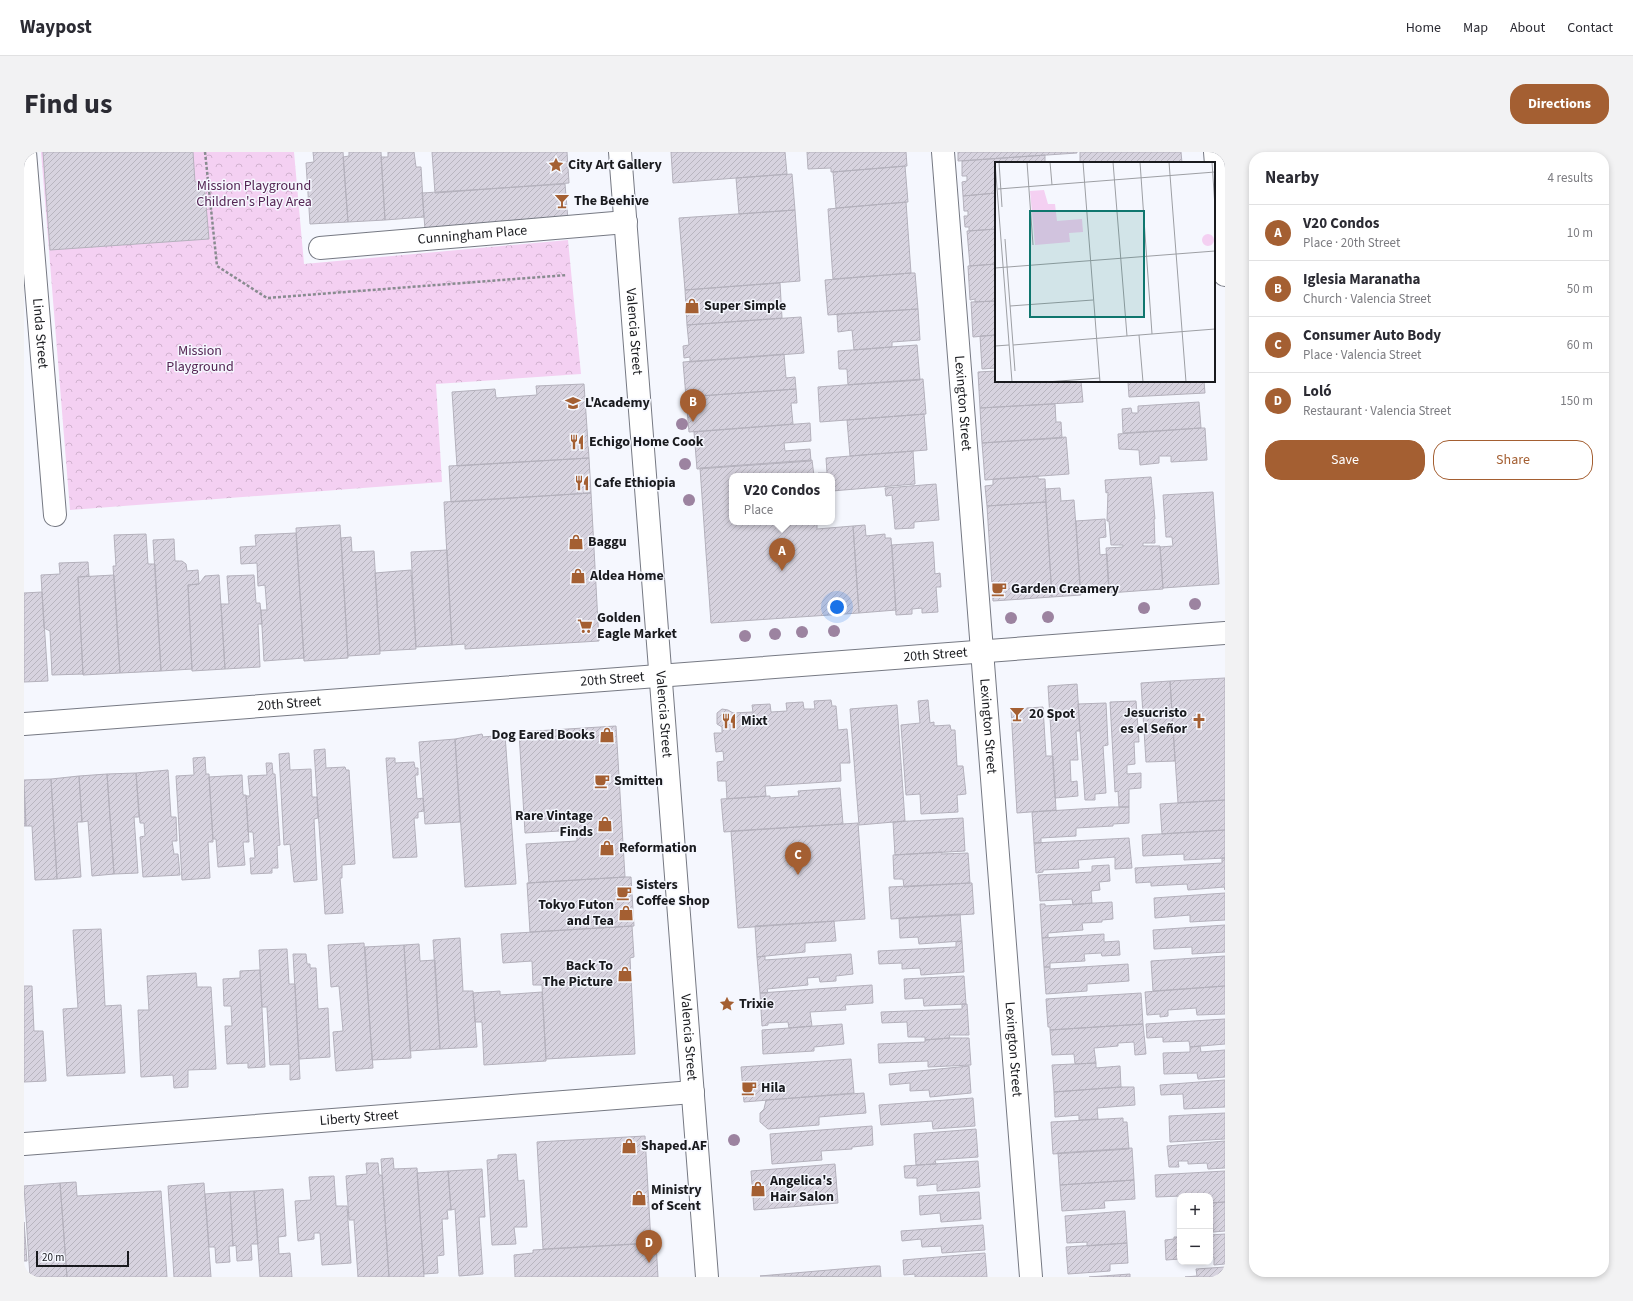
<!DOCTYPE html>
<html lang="en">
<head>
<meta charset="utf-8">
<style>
  :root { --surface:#fff; --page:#f2f2f3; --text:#2b2b33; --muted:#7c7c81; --line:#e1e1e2; --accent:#a45f32 }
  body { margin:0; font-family:"Source Sans 3",sans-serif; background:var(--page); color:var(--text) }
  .controls { position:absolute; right:12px; bottom:12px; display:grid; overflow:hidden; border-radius:8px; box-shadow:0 2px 6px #0003 }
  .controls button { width:36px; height:36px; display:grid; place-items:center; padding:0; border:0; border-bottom:1px solid var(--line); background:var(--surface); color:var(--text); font:20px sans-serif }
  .scale { position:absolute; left:12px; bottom:10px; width:93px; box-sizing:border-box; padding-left:4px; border:2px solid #191a1e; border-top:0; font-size:11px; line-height:14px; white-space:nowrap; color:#191a1e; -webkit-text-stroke:3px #f5f7fe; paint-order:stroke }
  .you { position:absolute; left:813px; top:455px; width:14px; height:14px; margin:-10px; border:3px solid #fff; border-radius:50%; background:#1a73e8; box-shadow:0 0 0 6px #1a73e833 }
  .badge { display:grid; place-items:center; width:26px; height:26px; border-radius:50%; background:var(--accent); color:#fff; font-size:13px; font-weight:700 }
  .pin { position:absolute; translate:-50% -33px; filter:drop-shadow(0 1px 2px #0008) }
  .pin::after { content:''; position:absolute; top:21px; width:14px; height:12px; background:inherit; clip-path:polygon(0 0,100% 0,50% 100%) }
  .popup { position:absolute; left:705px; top:321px; width:106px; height:52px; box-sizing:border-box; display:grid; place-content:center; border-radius:8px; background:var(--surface); filter:drop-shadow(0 1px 3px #0005); font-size:13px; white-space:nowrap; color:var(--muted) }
  .popup b { font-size:15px; color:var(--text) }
  .popup::after { content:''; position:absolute; left:50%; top:100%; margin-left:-8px; border:8px solid transparent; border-top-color:var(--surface) }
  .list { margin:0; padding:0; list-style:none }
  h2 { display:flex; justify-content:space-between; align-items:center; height:52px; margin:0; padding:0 16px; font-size:17px }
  h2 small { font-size:13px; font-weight:400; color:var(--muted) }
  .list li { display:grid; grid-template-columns:26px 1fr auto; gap:12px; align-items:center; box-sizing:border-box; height:56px; padding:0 16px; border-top:1px solid var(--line) }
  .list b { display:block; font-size:15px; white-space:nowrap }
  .list p { margin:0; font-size:13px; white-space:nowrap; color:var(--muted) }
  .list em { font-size:13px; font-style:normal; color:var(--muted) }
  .actions { display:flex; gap:8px; padding:12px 16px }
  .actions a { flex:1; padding:9px 0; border:1px solid var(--accent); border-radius:16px; text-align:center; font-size:14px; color:var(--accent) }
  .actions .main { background:var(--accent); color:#fff }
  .map { position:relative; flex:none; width:1201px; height:1125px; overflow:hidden; border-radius:16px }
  header { display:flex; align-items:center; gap:24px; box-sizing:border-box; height:56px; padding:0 20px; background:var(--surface); border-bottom:1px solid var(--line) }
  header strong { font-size:19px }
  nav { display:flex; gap:22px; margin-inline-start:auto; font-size:14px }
  .intro { display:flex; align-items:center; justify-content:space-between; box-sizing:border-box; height:96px; padding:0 24px }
  h1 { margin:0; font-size:28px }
  .button { padding:10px 18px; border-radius:16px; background:var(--accent); color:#fff; font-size:14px; font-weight:700 }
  main { display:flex; gap:24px; padding:0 24px }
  aside { flex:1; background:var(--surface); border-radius:16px; box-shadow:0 2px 6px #0003 }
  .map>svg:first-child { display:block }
  .park { fill:url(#park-crowns) }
  .building { fill:url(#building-hatch); stroke:#b4b1bc }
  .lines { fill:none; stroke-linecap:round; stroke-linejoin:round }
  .minor-casing { stroke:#767983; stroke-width:24 }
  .path { stroke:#898b90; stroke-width:2.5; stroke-dasharray:3 2; stroke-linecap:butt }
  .minor { stroke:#fff; stroke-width:22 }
  .tree { fill:#9c83a0 }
  .labels { text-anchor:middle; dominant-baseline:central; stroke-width:3; stroke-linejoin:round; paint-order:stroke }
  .poi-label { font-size:14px; font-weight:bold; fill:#191a1e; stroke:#f5f7fe; text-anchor:start }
  .park-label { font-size:14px; fill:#542453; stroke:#f5f7fe }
  .street-label { font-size:14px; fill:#191a1e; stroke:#f5f7fe }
  .inset-road { fill:none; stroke:#9d9fa4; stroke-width:1 }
  .view { fill:#0f766e; fill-opacity:0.15; stroke:#0f766e; stroke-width:2 }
  .inset-edge { fill:none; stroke:#191a1e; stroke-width:2 }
</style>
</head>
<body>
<header>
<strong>Waypost</strong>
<nav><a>Home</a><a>Map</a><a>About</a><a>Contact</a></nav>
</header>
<div class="intro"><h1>Find us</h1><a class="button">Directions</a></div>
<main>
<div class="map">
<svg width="1201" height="1125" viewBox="0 0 1201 1125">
  <defs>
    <pattern id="park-crowns" width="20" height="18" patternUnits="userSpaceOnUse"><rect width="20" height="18" fill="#f4d0f2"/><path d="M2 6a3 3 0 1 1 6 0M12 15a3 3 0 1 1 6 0" fill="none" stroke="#d1b2cf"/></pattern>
    <pattern id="building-hatch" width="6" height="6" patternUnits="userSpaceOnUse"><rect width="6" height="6" fill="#d7d3df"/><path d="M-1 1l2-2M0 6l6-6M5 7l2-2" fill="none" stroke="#b8b5bf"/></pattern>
  </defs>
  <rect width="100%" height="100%" fill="#f5f7fe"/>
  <path class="park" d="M17,0H270L280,112L544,88L557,222L412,232L418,330L46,358Z"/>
  <path class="building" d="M19,0H169L171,30H180L185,87L26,98Z
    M289,0H319L324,70L286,72L282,11L290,10Z
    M325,0H357L361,68L324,70L319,5L325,4Z
    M364,0H390L392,15H397L400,65L361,68L357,5H364Z
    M408,0H543L545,31L411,41Z
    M647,0H761L763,22L649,31Z
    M783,0H882L883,14L809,20H807V16L784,17Z
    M934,0H1053V1L934,9Z
    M1056,0H1157L1158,11H1056Z
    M1021,3V11H972V41L939,44L938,30L943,29V24H938V9Z
    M881,14L884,50L812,56L809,20Z
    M768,22L771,58L715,62L712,26Z
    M541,32L544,68L401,77L398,41Z
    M972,41V77L945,79V75H941L940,64H944V59H940L939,44Z
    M882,50L887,121L809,127L804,57Z
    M771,58L776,129L661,138L655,66Z
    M972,77V112L946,114L943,79Z
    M972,112V149L951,150V147L946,148L944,114Z
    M887,121H891L894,157L804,163L801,128Z
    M756,131L758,166L663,173L661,138Z
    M972,149V183L949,185L947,150Z
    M894,157L896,188L868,190V195L830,198L828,178L814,180L813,162Z
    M777,165L780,201L666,210V205L660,206L659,194L665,193L663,173Z
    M972,183V216L958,217L956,184Z
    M893,193L896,228L824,233L823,217H815L814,199Z
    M760,202L762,226L771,225L772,237L662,245L659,210Z
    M972,219V229H1057L1059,250L956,256L954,220Z
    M899,227L902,262L796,270L794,235Z
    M1097,229H1180L1181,241L1105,245L1104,230Z
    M560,232L565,306L433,314L428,240L471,237L472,246L513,243L512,234Z
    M772,237L773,251H767L769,272L665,280L662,245Z
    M1175,250L1177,276L1099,281L1098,257L1107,256L1108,261H1114V254Z
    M1031,252L1032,270H1037L1038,286L958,291L956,256Z
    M900,262L903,298L826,304L823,268Z
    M786,271L787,289L760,291L761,299L786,297L787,309L673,317L670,280Z
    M1177,276H1181L1183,308L1147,310V304H1135V311L1116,313L1115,298L1095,297L1094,282Z
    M1042,285L1045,322L961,328L958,291Z
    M889,299L891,332L808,339V324H794V321H803L802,306Z
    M565,306L567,341L427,350L425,314Z
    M788,308L790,324H708V370H793V377L829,374L835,461L687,471L676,316Z
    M1014,324V327H1021L1022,350L963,354L961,334L969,333V327Z
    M1127,325L1131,367H1130L1131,391H1119V394H1136L1139,437L1085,441L1082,396L1099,395V393H1087L1085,369H1083L1084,340L1082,341L1081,328Z
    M912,332L915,368L890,370V376L871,377L868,343L862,344L861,336Z
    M1036,336L1037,349L1050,348L1057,443L1028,445L1021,337Z
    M1189,340L1195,432L1139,436L1136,395L1149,394L1148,385H1142L1139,343Z
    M567,341L575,489L441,497V492L428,493L420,350Z
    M1022,350L1028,445L969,449L963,354Z
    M1081,367L1082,385L1075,386L1076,403L1083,402L1085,436L1056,438L1052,369Z
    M316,373L324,506L280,509L272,376Z
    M841,373L842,384L861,382V386H867L872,458L835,461L829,374Z
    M272,381L280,506L240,509L237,458H243L241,433L234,434L233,411L217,412L216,395L232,394L231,383Z
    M122,382L124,412H131L137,519L96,521L89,414H92L90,383Z
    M327,385L328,400L350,399L356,502L324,504L317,386Z
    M150,387L151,409H158L162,412L163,419L174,418L175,432L164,433L168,517L137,519L129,388Z
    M909,390L911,422L916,421L917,435H912L914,460L898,461V456L888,457V462L872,463L868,393Z
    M423,398L428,493L392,495L387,400Z
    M64,410L65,424L54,425L59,522L28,523L26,479L20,476L17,423L36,422L35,411Z
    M387,418L392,497L356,499L351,421Z
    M90,423L96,521L59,523L54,425Z
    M195,423L201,517L168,519L164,433L175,432L181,424Z
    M230,423L232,451H236L238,472H234L236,515L201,517L197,452H205L203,424Z
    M18,440L24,529L0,530V441Z
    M1201,526V648L1154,651L1146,529Z
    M1146,529L1151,609L1122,610L1117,531Z
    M1053,532L1056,579H1052L1054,608H1046L1047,630L1053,629L1054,644L1031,646L1024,534Z
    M807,548L808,554H812L814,578L823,577L826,611H816L817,629L741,634L742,644L703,647L702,629H694L693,610L700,609L699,599L692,600L690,581H698V575L693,572V561L698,557L704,558L709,561L729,560L728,553L746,552L747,560L763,559L762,551L779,550L780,557H791L790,549Z
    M904,548L906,571L910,570V574L926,573L927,578H931L933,614H939L942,642L933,643L934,660L897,662L896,642L882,643L877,573L896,571L894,549Z
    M1112,549L1115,590H1110L1111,612L1103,613V622L1117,621V636L1105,637V655H1095L1094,639L1091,640L1086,550Z
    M1082,551L1084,593L1079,594L1082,641L1071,642V648H1061L1054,552Z
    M873,553L881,669L835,673L826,557Z
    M1019,555L1022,604H1029L1032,658L993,661L987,557Z
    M592,574L601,725L505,731L502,692L553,689V678L501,681L495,580Z
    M458,582L459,585L481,583L492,732L441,735L431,587Z
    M431,587L436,670L401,672L395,590Z
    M301,597L302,616L321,615L322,618H325L331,712L318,713V726H316L319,761L301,762L290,598Z
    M265,601L266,618L287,617L288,645H293L294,666L290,667L293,728L270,730L266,692L260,693L255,602Z
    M181,605L182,622H185L189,690H184L186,726L158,728L152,624L170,623L169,606Z
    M362,606H371V611L390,610L391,616H394V623H391L393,647L399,646L400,659L394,660V666H390L393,705L369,706Z
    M242,611H248L249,622H251L256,693L253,694L254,716H248V721L227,722L226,706H231L229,680H224L222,644H226L224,624L243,623Z
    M144,618L147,665H152L153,689H148L150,702H154L156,723L119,725L116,685L121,684L120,671H116L112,621Z
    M112,621L115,665H110L114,721L90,722L83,622Z
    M83,622L90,722L68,724L64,669L58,670L55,624Z
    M218,623L219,643H222L225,690H219L221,713L194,715L192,687H189L185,625Z
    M55,624L58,670H53L57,725L33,727L27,627Z
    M27,627L33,727L11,728L8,674H2L0,628Z
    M816,636L819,672L700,680L697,647L746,644V646L775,644L774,639Z
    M0,639L2,674H0Z
    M1201,648V678L1138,682L1136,652Z
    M1087,655H1105V671L1089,672V674L1052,676V684L1017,686V691H1010L1008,660Z
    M939,666L941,699L871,703L869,670Z
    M834,671L841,767L714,776L707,679Z
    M1201,678V706L1160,708V702L1119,704L1118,683Z
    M1105,686L1108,716L1091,717V705L1054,708L1055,716L1019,718V720L1012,721L1010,691Z
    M918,700V702L944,701L946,731L880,735L879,727H870L869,703Z
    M1198,706H1201V738L1200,735L1164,738L1163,732L1127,734V730L1112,731L1111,716L1198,711Z
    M1085,713L1086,729L1075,730L1076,738L1067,739L1068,751L1049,753L1048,747L1016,749L1014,723L1068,720V714Z
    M601,725H607L610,774L506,780L503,731Z
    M946,731H948L950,762L867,767L865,735Z
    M1201,741V768L1166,770V763L1131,766L1130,746Z
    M1088,750L1089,767L1078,768V770L1058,771L1059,778L1024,781V785L1018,786L1016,752H1021V754Z
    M936,762L938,789L895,792L894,785L876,786L875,766Z
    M810,769L812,789L781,791V800L733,805L731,774Z
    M1201,773V800L1168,802V795L1130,797L1129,778Z
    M608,774L610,805L606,806L611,902L522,907L518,833H509L508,809L479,811L477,782Z
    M77,777L81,854L97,853L101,921L43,924L39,857L54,856L49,778Z
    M1080,782V790L1095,789L1096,803L1078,804L1077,801L1060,802L1061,809L1026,811V815H1020L1018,786Z
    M436,786L439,839H449L453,895L416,897L409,788Z
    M938,789L940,820L897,823L896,816L878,817V811L855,812L854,799L932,795V790Z
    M340,791L349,916L312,919L309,880L319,879L315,834L307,835L304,793Z
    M395,792L396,809L411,808L416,897L386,899L380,793Z
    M380,793L387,906L348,908L341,795Z
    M263,797L265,832H271L276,927L266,928V912L246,913L243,855H238L235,798Z
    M269,802H282L283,812H286V816H292L294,857L304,856L306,905L275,907Z
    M827,802L829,822L812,824V829L796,830L795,825L783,826L784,833L743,837L744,841H736L733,805L741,804V808Z
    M1201,804V834L1129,839L1127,809Z
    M1104,812L1105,829L1063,832V839L1022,842L1020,815H1026V817Z
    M236,818L241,915L224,916V911L203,912L201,874H208L207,854H200L199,827L216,826V819Z
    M172,821L173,835H187L192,917L164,918V935L150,936L149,923L117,925L114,858H125L123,824Z
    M940,824L942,852L900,854L899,846L881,847L880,827Z
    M848,833L849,851L821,853L822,858L786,860L788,874L765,876L764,870L744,871V873L738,874L736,841Z
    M0,834H8L10,879H19L22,929L0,930Z
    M1201,834V862L1173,863L1172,856L1144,858V864L1136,865V862L1123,863L1121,840Z
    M476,839V843L518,840L522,909L460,913L458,870H451L449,841Z
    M1117,841L1119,872L1026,878V875H1024L1022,847Z
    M938,852H943L945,883H925L926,886L901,888V885H884L883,870L858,871L857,860L938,857Z
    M1201,867V892L1166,895L1165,889L1139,890V885L1123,886L1122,872Z
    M818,872L820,892L790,895V899L739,902L738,878Z
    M1119,872L1122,902L1111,903L1110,890L1094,891V894L1070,896L1072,911L1051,912L1050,902L1028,903L1026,878Z
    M926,886H945L947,913L904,915V909L855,911L854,892L901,890V888Z
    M1176,894L1177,900L1201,898V925L1174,927L1173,921L1140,922L1139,901L1166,900V895Z
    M827,907L830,941L720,950L717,915Z
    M1072,911V916L1096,914L1097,935L1030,940L1028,913Z
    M945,914L947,941L906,945L905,938L886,939V931L866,933L865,922Z
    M1201,928V955L1160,957L1159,942L1137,943L1136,933Z
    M1097,935H1110L1111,953L1073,956L1074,967L1055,968V963L1031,965L1030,940Z
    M840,941L842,961L795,965V973L744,977L736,970V961L740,957L742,948Z
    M949,946L951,974L909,977L908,969L857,973L855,953Z
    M1201,961V987L1146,990L1145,964Z
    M1099,966V970H1103L1105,997L1029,1002L1027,970Z
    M848,974L849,993L828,995V997L797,999L798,1008L748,1012L746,982Z
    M952,977L954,1005L911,1008L912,1012L892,1013L890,982Z
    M621,984L627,1091L519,1097L513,990Z
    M1201,989V1016L1184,1017L1183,1011L1164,1012V1009H1154L1155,1015H1145L1143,994Z
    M1108,996L1110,1028L1036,1033L1034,1001Z
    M492,1002L494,1029L500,1028L503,1075H490L492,1092L468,1093L463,1008L474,1007V1003Z
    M369,1006L370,1017L393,1016L400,1125H365L357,1007Z
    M954,1009L956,1035L913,1039V1032L893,1034V1026H881L880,1014Z
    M342,1011H354L355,1023H358L365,1125H334L330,1068H325L322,1024L343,1022Z
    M811,1012L814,1051L730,1058L727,1019Z
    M458,1017L461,1065H455L459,1122L435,1124L431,1057L427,1058L424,1019Z
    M424,1019L427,1058H423L424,1067H418L420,1103L413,1104L414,1121L400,1122L393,1021Z
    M1201,1019V1050L1186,1051V1044L1182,1043L1132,1045L1131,1023Z
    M310,1024L312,1054H323L327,1111L298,1113L296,1081H290V1087L274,1089L271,1049L287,1048L285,1025Z
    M1110,1028L1111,1047L1080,1049L1081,1056L1038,1059L1036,1033Z
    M52,1030L53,1044L137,1039L143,1125H43L36,1031Z
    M36,1031L43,1125H6L0,1034Z
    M180,1031L187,1125H150L144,1034Z
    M259,1037L262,1084L254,1085L255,1102L266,1101L268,1125H236L230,1039Z
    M230,1039L234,1092H227L228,1108L213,1109L212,1093L209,1094L206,1040Z
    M206,1040L209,1094H205L206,1110L192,1111L191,1095H185L181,1042Z
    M955,1040L957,1067L917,1070L916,1061L896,1063L895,1044Z
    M1201,1050V1079L1189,1080V1073H1186V1054L1187,1051Z
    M1101,1059L1103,1091L1063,1094V1090L1043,1091L1041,1064Z
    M0,1070L3,1109H0Z
    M959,1073L961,1098L918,1101L917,1094L898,1095L897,1087L878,1089L877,1079Z
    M1201,1082V1112L1190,1113V1105H1186V1083Z
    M1150,1085H1156V1107L1142,1108L1141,1088L1150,1087Z
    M632,1091L634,1125H491L490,1103L509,1101V1098Z
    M1103,1091L1104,1111L1086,1112V1119L1044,1122L1042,1095Z
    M961,1101L963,1125H891V1122L880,1123L879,1108Z
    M851,1114H856L857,1125L736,1124Z
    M1201,1115V1125H1161L1173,1124L1172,1117Z
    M1106,1122V1125H1065Z"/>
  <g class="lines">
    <g class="minor-casing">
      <g id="minor">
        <path id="s1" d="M1,0L31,363"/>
        <path id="s2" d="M596,0L683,1125"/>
        <path id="s3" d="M919,0L1007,1125"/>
        <path d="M1191,0L1201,123"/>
        <path id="s4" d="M296,96L602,70"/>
        <path id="s5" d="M0,572L1201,481"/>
        <path id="s6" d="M0,992L669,940"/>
      </g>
    </g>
    <path class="path" d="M181,0L193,114L243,146L543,123"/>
    <use href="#minor" class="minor"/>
  </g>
  <g class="tree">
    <circle cx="658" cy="272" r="6"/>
    <circle cx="661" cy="312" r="6"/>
    <circle cx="665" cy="348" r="6"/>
    <circle cx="1171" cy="452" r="6"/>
    <circle cx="1120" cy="456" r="6"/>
    <circle cx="1024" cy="465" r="6"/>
    <circle cx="987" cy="466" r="6"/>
    <circle cx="810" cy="479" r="6"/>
    <circle cx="778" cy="480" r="6"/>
    <circle cx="751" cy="482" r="6"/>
    <circle cx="721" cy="484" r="6"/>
    <circle cx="710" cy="988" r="6"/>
  </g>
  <defs>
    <g id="sight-bare" transform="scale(1.2)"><path d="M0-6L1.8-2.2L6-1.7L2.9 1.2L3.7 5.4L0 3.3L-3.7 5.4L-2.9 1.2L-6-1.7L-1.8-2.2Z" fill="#a45f32" stroke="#f5f7fe" stroke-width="2.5" paint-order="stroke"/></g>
    <g id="bar-bare" transform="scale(1.2)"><path d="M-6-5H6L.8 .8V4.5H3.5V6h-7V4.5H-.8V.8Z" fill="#a45f32" stroke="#f5f7fe" stroke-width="2.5" paint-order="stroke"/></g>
    <g id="shop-bare" transform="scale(1.2)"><path d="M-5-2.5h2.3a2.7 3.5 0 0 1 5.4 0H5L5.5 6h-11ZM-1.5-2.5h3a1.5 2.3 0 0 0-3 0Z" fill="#a45f32" stroke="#f5f7fe" stroke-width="2.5" paint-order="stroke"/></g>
    <g id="school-bare" transform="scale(1.2)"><path d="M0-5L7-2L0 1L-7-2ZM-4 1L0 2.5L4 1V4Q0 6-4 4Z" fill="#a45f32" stroke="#f5f7fe" stroke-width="2.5" paint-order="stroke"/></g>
    <g id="restaurant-bare" transform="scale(1.2)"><path d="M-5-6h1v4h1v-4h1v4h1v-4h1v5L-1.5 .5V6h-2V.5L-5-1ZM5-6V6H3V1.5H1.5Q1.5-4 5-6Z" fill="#a45f32" stroke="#f5f7fe" stroke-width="2.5" paint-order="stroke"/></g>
    <g id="cafe-bare" transform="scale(1.2)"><path d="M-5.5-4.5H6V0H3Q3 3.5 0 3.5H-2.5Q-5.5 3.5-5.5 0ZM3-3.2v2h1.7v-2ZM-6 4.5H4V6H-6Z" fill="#a45f32" stroke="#f5f7fe" stroke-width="2.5" paint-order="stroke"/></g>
    <g id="supermarket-bare" transform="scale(1.2)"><path d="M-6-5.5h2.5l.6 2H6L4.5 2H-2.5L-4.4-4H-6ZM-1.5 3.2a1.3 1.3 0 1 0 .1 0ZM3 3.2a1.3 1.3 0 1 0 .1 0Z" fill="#a45f32" stroke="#f5f7fe" stroke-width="2.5" paint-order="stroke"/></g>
    <g id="church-bare" transform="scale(1.2)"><path d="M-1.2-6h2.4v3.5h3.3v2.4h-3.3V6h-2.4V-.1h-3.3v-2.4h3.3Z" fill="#a45f32" stroke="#f5f7fe" stroke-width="2.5" paint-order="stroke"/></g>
  </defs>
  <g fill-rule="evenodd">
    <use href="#sight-bare" x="532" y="13"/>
    <use href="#bar-bare" x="538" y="49"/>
    <use href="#shop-bare" x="668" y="154"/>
    <use href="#school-bare" x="549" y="251"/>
    <use href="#restaurant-bare" x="553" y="290"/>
    <use href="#restaurant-bare" x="558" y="331"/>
    <use href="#shop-bare" x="552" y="390"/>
    <use href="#shop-bare" x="554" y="424"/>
    <use href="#cafe-bare" x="975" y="437"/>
    <use href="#supermarket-bare" x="561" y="474"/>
    <use href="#bar-bare" x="993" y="562"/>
    <use href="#restaurant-bare" x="705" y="569"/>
    <use href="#church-bare" x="1175" y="569"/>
    <use href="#shop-bare" x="583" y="583"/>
    <use href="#cafe-bare" x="578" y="629"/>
    <use href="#shop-bare" x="581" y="672"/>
    <use href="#shop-bare" x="583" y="696"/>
    <use href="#cafe-bare" x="600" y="741"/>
    <use href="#shop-bare" x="602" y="761"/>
    <use href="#shop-bare" x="601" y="822"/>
    <use href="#sight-bare" x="703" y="852"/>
    <use href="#cafe-bare" x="725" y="936"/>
    <use href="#shop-bare" x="605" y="994"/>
    <use href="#shop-bare" x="734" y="1037"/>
    <use href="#shop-bare" x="615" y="1046"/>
  </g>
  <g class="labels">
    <g class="poi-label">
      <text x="544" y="13">City Art Gallery</text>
      <text x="550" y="49">The Beehive</text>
      <text x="680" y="154">Super Simple</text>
      <text x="561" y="251">L'Academy</text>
      <text x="565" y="290">Echigo Home Cook</text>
      <text x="570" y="331">Cafe Ethiopia</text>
      <text x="564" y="390">Baggu</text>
      <text x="566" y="424">Aldea Home</text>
      <text x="987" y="437">Garden Creamery</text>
      <text x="573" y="466">Golden<tspan x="573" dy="16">Eagle Market</tspan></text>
      <text x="1163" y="561" text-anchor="end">Jesucristo<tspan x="1163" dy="16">es el Señor</tspan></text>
      <text x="1005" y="562">20 Spot</text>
      <text x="717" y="569">Mixt</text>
      <text x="571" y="583" text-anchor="end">Dog Eared Books</text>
      <text x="590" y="629">Smitten</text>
      <text x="569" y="664" text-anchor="end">Rare Vintage<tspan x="569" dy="16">Finds</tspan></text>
      <text x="595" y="696">Reformation</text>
      <text x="612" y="733">Sisters<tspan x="612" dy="16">Coffee Shop</tspan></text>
      <text x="590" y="753" text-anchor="end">Tokyo Futon<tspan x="590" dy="16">and Tea</tspan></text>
      <text x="589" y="814" text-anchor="end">Back To<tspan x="589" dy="16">The Picture</tspan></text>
      <text x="715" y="852">Trixie</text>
      <text x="737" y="936">Hila</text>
      <text x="617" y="994">Shaped.AF</text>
      <text x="746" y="1029">Angelica's<tspan x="746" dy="16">Hair Salon</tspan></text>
      <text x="627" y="1038">Ministry<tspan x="627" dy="16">of Scent</tspan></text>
    </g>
    <g class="park-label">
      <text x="230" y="34">Mission Playground<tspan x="230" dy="16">Children's Play Area</tspan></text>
      <text x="176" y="199">Mission<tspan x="176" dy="16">Playground</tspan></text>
    </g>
    <g class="street-label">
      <text stroke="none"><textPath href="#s4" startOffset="153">Cunningham Place</textPath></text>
      <text stroke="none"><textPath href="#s2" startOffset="180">Valencia Street</textPath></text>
      <text stroke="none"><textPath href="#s1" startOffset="182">Linda Street</textPath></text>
      <text stroke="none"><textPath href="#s3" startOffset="252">Lexington Street</textPath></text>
      <text stroke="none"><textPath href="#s5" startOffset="914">20th Street</textPath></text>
      <text stroke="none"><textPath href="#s5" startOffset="590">20th Street</textPath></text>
      <text stroke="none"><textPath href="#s5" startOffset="266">20th Street</textPath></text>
      <text stroke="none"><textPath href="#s2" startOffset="564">Valencia Street</textPath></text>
      <text stroke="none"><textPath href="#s3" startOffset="576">Lexington Street</textPath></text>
      <text stroke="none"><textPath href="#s2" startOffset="888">Valencia Street</textPath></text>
      <text stroke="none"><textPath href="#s3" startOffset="900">Lexington Street</textPath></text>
      <text stroke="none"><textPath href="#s6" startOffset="336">Liberty Street</textPath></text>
    </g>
  </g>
  <g transform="translate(971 10)">
    <rect width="220" height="220" fill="#f5f7fe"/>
    <path d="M49,28L53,42H60L62,59L87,57L88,70L74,71L75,80L40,83L35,29ZM207 78a6 6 0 1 1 12 0a6 6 0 1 1-12 0Z" fill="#f4d0f2"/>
    <path class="inset-road" d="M0,0L17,220M4,0L7,45M32,0L38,83M55,0L57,23M88,0L105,220M118,0L132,174M145,0L157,172M174,0L191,220M217,0L220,45M3,27L220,10M10,77L20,209M0,106L220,89M15,144L98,138M144,173L148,220M18,183L220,167M0,184L14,183M51,220L105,216"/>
    <path class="view" d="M35,49H149V155H35Z"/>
    <rect width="220" height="220" class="inset-edge"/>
  </g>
</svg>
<div class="controls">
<button>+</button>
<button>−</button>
</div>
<div class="scale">20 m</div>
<div class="you"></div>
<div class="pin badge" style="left:758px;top:419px">A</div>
<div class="popup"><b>V20 Condos</b>Place</div>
<div class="pin badge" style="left:669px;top:270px">B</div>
<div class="pin badge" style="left:774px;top:723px">C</div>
<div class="pin badge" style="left:625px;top:1111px">D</div>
</div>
<aside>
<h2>Nearby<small>4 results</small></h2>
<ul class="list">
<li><span class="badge">A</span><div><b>V20 Condos</b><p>Place · 20th Street</p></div><em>10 m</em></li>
<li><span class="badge">B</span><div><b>Iglesia Maranatha</b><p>Church · Valencia Street</p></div><em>50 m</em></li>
<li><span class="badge">C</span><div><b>Consumer Auto Body</b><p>Place · Valencia Street</p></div><em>60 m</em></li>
<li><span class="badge">D</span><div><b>Loló</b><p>Restaurant · Valencia Street</p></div><em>150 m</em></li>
</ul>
<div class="actions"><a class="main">Save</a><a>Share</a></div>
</aside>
</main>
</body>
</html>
